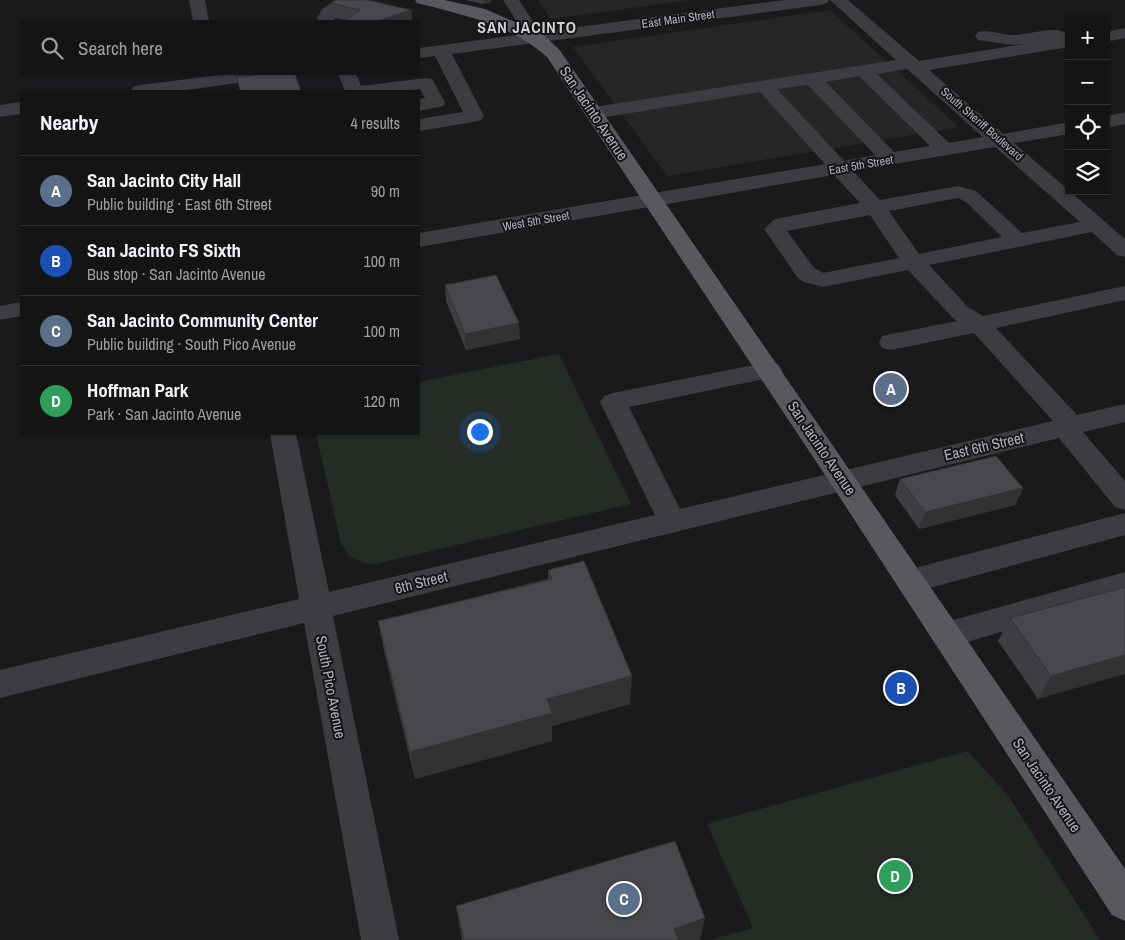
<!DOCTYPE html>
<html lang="en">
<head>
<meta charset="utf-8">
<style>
  :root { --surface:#141415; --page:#212122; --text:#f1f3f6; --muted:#9d9ea0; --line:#333334; --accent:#dcb252 }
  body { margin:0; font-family:"Archivo Narrow",sans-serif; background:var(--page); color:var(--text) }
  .controls { position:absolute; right:15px; top:15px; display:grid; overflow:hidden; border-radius:0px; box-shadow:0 1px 4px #0004 }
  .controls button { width:45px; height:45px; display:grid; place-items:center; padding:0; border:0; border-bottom:1px solid var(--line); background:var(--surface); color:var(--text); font:25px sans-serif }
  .you { position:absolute; left:479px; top:431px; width:18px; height:18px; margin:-12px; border:4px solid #fff; border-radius:50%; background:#1a73e8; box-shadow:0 0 0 8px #1a73e833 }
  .badge { display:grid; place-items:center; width:32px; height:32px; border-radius:50%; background:var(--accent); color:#fff; font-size:16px; font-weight:700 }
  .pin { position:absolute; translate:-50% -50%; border:2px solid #fff; box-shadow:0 1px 5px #0006 }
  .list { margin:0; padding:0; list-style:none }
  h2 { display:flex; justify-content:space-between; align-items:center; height:65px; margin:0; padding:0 20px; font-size:21px }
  h2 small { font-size:16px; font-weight:400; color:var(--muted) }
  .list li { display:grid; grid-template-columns:32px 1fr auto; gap:15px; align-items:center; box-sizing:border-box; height:70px; padding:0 20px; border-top:1px solid var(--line) }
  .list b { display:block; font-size:19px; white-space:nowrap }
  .list p { margin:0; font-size:16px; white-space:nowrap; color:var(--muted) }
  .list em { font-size:16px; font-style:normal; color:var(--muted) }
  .icon { flex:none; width:28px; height:28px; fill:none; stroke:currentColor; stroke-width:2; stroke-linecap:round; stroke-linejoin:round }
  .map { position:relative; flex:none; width:1125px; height:940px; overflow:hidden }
  .search { position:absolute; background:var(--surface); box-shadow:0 1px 4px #0004; left:20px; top:20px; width:400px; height:55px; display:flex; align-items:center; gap:12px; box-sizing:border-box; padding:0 18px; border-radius:0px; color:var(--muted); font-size:19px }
  .panel { position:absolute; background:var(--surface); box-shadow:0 1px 4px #0004; left:20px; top:90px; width:400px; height:345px; border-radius:0px }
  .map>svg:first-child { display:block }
  .built { fill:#262629 }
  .green { fill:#252c26 }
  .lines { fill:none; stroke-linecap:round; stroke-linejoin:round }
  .minor { fill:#3c3c41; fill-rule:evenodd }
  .major { fill:#58595f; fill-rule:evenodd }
  .wall { fill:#3d3e41 }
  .shaded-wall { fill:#323235 }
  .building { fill:#47484c; stroke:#323235 }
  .labels { text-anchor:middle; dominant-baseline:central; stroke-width:4; stroke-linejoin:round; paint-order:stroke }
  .far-street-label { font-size:12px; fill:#aeb2ba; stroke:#151517 }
  .street-label { font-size:15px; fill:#aeb2ba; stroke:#151517 }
  .far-district-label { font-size:16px; font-weight:bold; letter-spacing:1px; fill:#cfd1d6; stroke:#151517 }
</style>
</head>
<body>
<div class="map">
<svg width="1125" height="940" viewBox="0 0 1125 940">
  <rect width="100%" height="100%" fill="#1a1a1c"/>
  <path class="built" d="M538,0H690L551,19Z
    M830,10L959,127L667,176L573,47Z"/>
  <path class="green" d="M559,354L631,504L371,565L350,557L341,543L316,434H419V382Z
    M968,751L1009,797L1100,940H710L753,928L707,824Z"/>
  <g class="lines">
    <path class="minor" d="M189,0H205L209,21H193Z
      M336,0H355L334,16L335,21H319L317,18L322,9Z
      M503,0H519L540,32L784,0H829L827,3L821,5L452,54L484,116L481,120L474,122L419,131V119L463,112L435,56L419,58V48L525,34Z
      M830,0H848L919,61L1025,44L1013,45L978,40L975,36L978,32C990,29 1002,35 1014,35C1031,35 1054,24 1069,35V47L929,70L1003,134L1069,122V134L1014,143L1125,239V257L1117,255L1092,232L929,265L968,307L983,316L1125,286V300L996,328L1077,415L1125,404V422L1083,432L1125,481V510L1115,507L1059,438L333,616L399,940H361L304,623L0,698V670L299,599L270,434H296L329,592L655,515L600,402L604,396L613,393L769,362L778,364L782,370L778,376L769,378L629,407L680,509L1053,421L974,333L891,350L882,348L879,342L882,336L957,321L952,317L908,270L823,287L803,282L798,278L764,229L775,219L860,203L834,175L419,247V233L825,164L760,92L594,119L587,117L585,113L587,109L594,107L896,60ZM907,69L983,137L949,143L877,74ZM859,76L930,146L894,152L826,82ZM808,85L875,155L844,161L777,89ZM995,147L1080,222L1022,233L976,191L958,186L880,200L853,171ZM958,198L966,202L1002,237L919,254L889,211ZM870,215L899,258L823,273L814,268L787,231Z
      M1125,28V38L1106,42V32Z
      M228,74H276L273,78L267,79L179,91H131L133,87L140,85Z
      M338,74H356L361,86L426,78L432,79L445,102L443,106L419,111V99L425,98L420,89L405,91H345Z
      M21,102V114L0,117V105Z
      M1125,112V124L1106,128V116Z
      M21,302V316L0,320V306Z
      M1125,513V535L911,593L900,589L896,581L900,573L911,569Z
      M1125,572V596L946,648L935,644L930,635L935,626L946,622Z"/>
    <path class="major" d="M415,0H444L485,9L542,34L559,49L1125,869V921L1112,915L833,487L547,57C510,24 463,15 417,3Z"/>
  </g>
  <path class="wall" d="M465,0H491V2L483,4Z
    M331,3L411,10L412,21H346V20L333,18Z
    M445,285L520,339L466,350L446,301Z
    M900,479L1023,488L1015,505L919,529L895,495Z
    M548,570L630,704L552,726V741L415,779L384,651L378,621L548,579Z
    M1125,587L1038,699L998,641L1010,618Z
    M456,906L700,940H462Z"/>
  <path class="shaded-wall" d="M483,0H491V2L483,4Z
    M411,10L412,21H377Z
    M519,323L520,339L466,350L465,334Z
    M1023,488L1015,505L919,529L925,512Z
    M1125,655V674L1038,699L1051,676Z
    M632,676L630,704L552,726V741L415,779L410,752L547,699Z
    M705,918L700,940H672L674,929Z"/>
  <path class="building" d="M336,0H368L411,10L377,21H346V20L360,10L331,3Z
    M261,74H295L301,91H240L237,77Z
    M496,275L519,323L465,334L445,285Z
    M996,456L1023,488L925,512L900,479Z
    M584,561L632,676L547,699L552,713L410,752L378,621L552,579L548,570Z
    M1125,587V655L1051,676L1010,618Z
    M675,841L705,918L674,929L678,940H464L456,906Z"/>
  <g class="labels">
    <g class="far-street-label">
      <text transform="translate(678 19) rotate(-8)">East Main Street</text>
      <text transform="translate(982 124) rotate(41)">South Sheriff Boulevard</text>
      <text transform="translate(861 165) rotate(-10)">East 5th Street</text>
      <text transform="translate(536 221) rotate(-10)">West 5th Street</text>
    </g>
    <g class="street-label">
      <text transform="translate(594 113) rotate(56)">San Jacinto Avenue</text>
      <text transform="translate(984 446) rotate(-13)">East 6th Street</text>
      <text transform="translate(822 448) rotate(56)">San Jacinto Avenue</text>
      <text transform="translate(421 582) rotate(-14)">6th Street</text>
      <text transform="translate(331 687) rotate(79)">South Pico Avenue</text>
      <text transform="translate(1047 785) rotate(56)">San Jacinto Avenue</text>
    </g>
    <g class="far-district-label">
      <text x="527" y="27">SAN JACINTO</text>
    </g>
  </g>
</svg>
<div class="controls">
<button>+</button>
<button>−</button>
<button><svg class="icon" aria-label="locate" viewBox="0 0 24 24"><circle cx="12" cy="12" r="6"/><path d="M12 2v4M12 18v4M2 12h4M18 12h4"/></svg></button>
<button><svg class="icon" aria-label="layers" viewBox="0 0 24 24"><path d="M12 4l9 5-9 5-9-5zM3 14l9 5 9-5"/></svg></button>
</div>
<div class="you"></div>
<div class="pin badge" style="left:891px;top:389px;background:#5c6f8a">A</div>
<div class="pin badge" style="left:901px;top:688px;background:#1a4fb4">B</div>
<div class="pin badge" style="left:624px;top:899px;background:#5c6f8a">C</div>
<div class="pin badge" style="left:895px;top:876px;background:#2e9e5b">D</div>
<div class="search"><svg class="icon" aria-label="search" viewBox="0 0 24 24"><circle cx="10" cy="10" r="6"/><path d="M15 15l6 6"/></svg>Search here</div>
<section class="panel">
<h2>Nearby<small>4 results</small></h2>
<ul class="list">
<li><span class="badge" style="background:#5c6f8a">A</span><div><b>San Jacinto City Hall</b><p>Public building · East 6th Street</p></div><em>90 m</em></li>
<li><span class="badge" style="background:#1a4fb4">B</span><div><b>San Jacinto FS Sixth</b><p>Bus stop · San Jacinto Avenue</p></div><em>100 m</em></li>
<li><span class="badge" style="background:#5c6f8a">C</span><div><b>San Jacinto Community Center</b><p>Public building · South Pico Avenue</p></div><em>100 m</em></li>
<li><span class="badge" style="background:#2e9e5b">D</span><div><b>Hoffman Park</b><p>Park · San Jacinto Avenue</p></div><em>120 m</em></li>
</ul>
</section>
</div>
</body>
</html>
